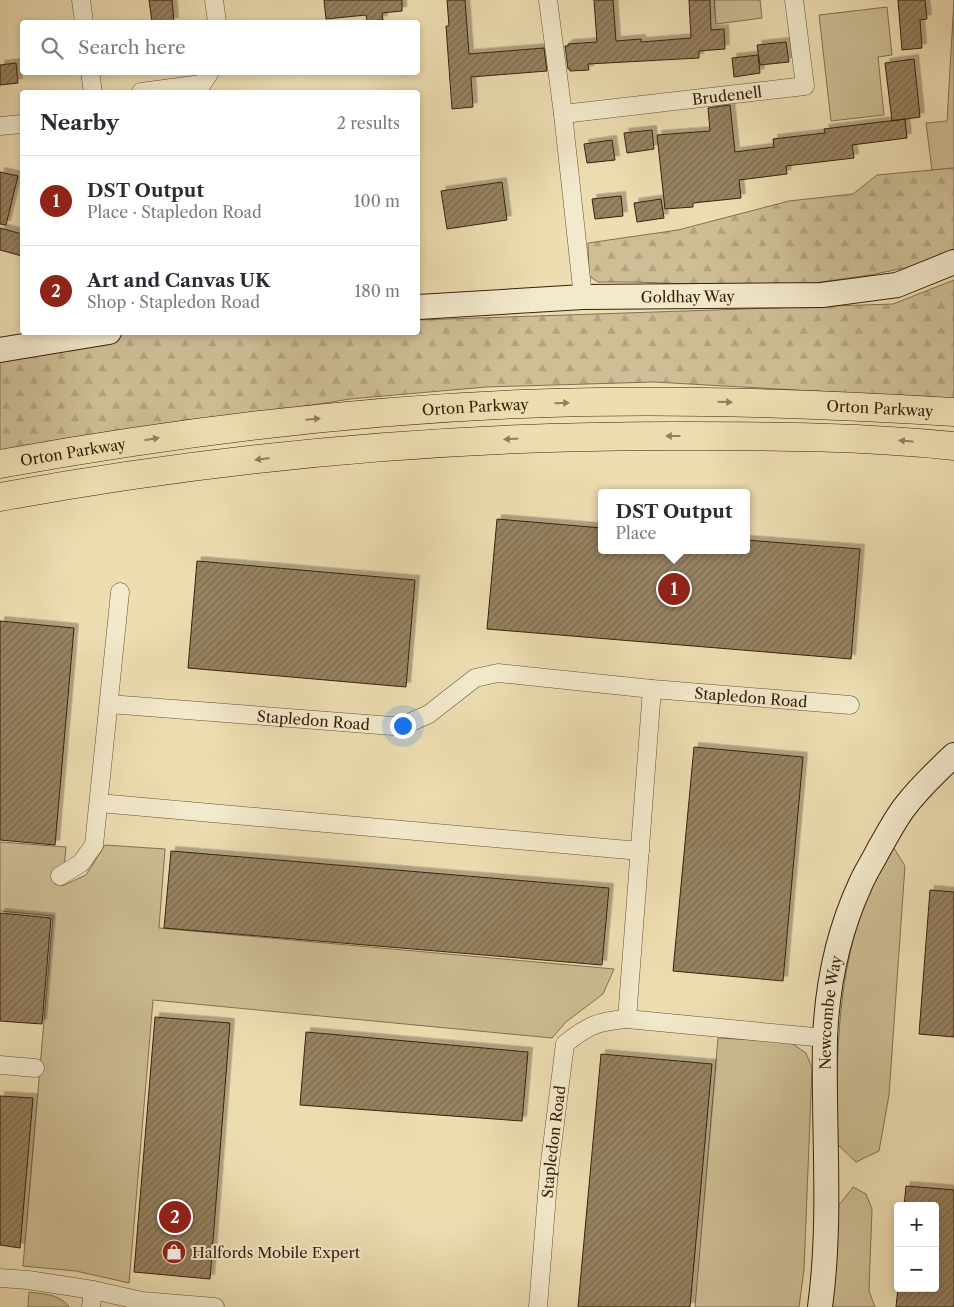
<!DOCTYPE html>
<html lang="en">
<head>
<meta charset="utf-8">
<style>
  :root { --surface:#fff; --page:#f2f2f3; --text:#2b2b33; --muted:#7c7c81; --line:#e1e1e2; --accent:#8f2418 }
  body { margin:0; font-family:"Libre Caslon Text",serif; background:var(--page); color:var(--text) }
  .controls { position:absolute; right:15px; bottom:15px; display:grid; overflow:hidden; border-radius:5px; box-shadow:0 2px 8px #0003 }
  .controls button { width:45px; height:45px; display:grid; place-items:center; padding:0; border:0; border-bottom:1px solid var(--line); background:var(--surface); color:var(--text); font:25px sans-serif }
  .you { position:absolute; left:402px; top:725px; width:18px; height:18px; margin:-12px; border:4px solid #fff; border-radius:50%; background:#1a73e8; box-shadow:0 0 0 8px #1a73e833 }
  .badge { display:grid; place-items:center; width:32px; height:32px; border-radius:50%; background:var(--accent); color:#fff; font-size:16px; font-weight:700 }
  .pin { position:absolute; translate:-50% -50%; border:2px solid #fff; box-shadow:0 1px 5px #0006 }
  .popup { position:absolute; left:598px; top:489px; width:152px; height:65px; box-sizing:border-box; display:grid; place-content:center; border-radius:5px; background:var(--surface); filter:drop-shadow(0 1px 4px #0005); font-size:16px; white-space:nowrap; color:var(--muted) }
  .popup b { font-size:19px; color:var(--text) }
  .popup::after { content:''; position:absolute; left:50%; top:100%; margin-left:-10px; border:10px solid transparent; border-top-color:var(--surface) }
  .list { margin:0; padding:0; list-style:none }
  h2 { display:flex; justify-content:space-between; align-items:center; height:65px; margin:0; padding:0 20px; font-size:21px }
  h2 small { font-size:16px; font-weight:400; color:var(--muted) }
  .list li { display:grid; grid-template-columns:32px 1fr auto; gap:15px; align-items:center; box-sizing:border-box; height:90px; padding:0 20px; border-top:1px solid var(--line) }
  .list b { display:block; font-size:19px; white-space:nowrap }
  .list p { margin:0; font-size:16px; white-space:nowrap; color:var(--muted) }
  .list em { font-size:16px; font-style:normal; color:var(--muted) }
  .icon { flex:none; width:28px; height:28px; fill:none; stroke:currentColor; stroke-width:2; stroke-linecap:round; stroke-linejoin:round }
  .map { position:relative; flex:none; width:954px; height:1307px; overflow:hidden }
  .search { position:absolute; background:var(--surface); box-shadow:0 2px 8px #0003; left:20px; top:20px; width:400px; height:55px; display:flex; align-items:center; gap:12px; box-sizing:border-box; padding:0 18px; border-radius:5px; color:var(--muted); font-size:19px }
  .panel { position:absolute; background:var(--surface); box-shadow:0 2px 8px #0003; left:20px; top:90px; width:400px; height:245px; border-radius:5px }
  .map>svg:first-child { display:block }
  .grass { fill:#cebe96; stroke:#846f50 }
  .forest { fill:url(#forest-firs); stroke:#846f50 }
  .building { fill:url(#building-hatch); stroke:#39200b; filter:url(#shadow) }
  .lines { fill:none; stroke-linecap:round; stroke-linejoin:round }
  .street-casing { stroke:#665035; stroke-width:19 }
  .secondary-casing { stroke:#39200b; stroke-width:26 }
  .primary-casing { stroke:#39200b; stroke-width:29 }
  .street { stroke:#f3eacd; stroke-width:18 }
  .secondary { stroke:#f3eacd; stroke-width:24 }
  .primary { stroke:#eddeb2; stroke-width:28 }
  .oneway { fill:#937f5e }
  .labels { text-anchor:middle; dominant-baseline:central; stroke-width:4; stroke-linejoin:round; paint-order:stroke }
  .street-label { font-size:15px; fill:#39200b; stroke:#f3eacd }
  .poi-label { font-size:15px; fill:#39200b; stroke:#f3eacd; text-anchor:start }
</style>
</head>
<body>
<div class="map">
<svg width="954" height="1307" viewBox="0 0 954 1307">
  <defs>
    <pattern id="forest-firs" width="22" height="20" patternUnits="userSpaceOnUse" patternTransform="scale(1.25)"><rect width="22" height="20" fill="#cebe96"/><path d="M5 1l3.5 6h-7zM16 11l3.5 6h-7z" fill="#b2a380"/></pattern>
    <pattern id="building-hatch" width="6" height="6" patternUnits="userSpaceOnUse" patternTransform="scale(1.25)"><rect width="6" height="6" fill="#978362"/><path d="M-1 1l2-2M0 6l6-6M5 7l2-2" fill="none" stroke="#7c6b4f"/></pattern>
    <filter id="shadow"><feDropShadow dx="4.5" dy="-4.5" stdDeviation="0" flood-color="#0004"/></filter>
  </defs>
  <rect width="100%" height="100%" fill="#eddeb2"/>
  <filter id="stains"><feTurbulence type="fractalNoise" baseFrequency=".004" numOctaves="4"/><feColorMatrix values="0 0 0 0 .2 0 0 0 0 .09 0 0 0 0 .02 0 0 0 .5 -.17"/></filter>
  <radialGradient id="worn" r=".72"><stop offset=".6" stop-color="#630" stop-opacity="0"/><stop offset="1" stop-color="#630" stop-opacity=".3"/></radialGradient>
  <path class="grass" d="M714,0H760L762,18L716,24Z
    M954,0V168L932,170L926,123L947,121Z
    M887,7L892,55L878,57L884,115L831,121L819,15Z
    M0,842L66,847L62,886L86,875L105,845L165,849L159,928L614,969L603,994L566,1022L552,1038L153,1000L129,1283L76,1271L23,1266L53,916L0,911Z
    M894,848L905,866L889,1095L879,1151L856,1162L836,1143C837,1066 836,987 861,913C868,891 883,868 894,848Z
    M718,1038L790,1042L806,1053L812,1068L804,1270L799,1307H695Z
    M853,1187L866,1194L872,1209L869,1291L875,1307H829L839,1205Z
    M29,1292C43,1294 60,1294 69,1307H28Z"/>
  <path class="forest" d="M954,168V249L915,266L870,275L814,283L741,286L634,282H598L589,276L588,243L678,230L789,201L853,194L877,175Z
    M954,280V399L654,382L486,387L350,399L0,456V350L109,333L418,332V320L893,304Z"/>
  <path class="building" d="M149,0H172L174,22H152Z
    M324,0H402V11L382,13L383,20L367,21L366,15L326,19Z
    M447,0H465L469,54L544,48L547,71L471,77L473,107L452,109L446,26H449Z
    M594,0H613L616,41L641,39V42L691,38L689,0H710L711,30L724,29L725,49L699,51V58L588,64L589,70L570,71V69H568L565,46H568V44L597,42Z
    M898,0H925L927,19L920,20L922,48L902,50Z
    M786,42L789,62L760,65L757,45Z
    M758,55L760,73L734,77L732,58Z
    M914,59L920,117L892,121L885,63Z
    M16,63L18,83L0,85V65Z
    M730,105L735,152L774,147L773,139L825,133L824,129L905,119L907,138L852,145L854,158L786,166L787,174L739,180L741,198L693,203V207L665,209L657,135L710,131L708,108Z
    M652,130L654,149L627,153L624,133Z
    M612,140L615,160L587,163L584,144Z
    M0,172L18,176L6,225L0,224Z
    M502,182L507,220L447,229L441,191Z
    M621,196L623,216L595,219L592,199Z
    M661,199L664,218L637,222L634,203Z
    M0,228L22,234V256L0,250Z
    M497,519L602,528V550H746V540L860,549L851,659L487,629Z
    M197,561L415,580L406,687L188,668Z
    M0,621L74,628L55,845L0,840Z
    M694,747L803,757L783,981L673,971Z
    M171,851L609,888L602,965L164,928Z
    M930,890L954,892V1037L919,1034Z
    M0,913L51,918L42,1024L0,1021Z
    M155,1017L230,1023L210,1279L134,1272Z
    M306,1032L528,1052L522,1121L300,1105Z
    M601,1054L712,1064L690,1307H578Z
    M0,1096L33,1098L20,1248L0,1245Z
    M906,1186L954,1190V1307H896L898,1288H935V1206H904Z"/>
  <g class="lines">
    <g class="street-casing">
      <g id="street">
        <path d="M81,0L84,22"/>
        <path d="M214,0L217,22"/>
        <path d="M548,0L563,114L583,297"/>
        <path d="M90,72L93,92"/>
        <path d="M141,92L202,84L210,72"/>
        <path id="s1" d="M563,114L805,86L794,0"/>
        <path d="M0,126L22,124"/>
        <path id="s2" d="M109,704L393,726L411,722L429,714L475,678L498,673L652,689L850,705"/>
        <path d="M99,803L640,851"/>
        <path d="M60,876L81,863L94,845L120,592"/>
        <path d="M627,1019L652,689"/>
        <path d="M0,1065L35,1068"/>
        <path d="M0,1278L28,1280L93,1290"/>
        <path d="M91,1307L93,1290L142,1301L215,1307"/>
        <path id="s3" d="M538,1307L549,1170L565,1044C587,1026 598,1021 627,1019L825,1038"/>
      </g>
    </g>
    <g class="secondary-casing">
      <g id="secondary">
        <path id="s4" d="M418,307L583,297L822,295L897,285L954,262"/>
        <path d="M0,350L109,332"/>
        <path id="s5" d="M820,1307C832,1218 823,1128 825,1039C827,987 838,933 860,885C865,873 873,861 879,849C888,834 896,817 907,804C921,786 938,770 954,755"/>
      </g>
    </g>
    <g class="primary-casing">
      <g id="primary">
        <path id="s6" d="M0,464C172,433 346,411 521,404C665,398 810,403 954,412"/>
        <path d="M0,497C228,455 458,435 690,436C778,436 866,437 954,446"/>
      </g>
    </g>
    <use href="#street" class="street"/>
    <use href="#secondary" class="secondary"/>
    <use href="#primary" class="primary"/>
  </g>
  <defs><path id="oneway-solid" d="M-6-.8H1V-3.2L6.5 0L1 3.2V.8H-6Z" transform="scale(1.25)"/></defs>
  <g class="oneway">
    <use href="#oneway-solid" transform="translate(725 402) rotate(1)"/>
    <use href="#oneway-solid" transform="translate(562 403) rotate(-1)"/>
    <use href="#oneway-solid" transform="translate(313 419) rotate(-5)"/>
    <use href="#oneway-solid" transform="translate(673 436) rotate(-180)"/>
    <use href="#oneway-solid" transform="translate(152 439) rotate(-9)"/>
    <use href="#oneway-solid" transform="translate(511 439) rotate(177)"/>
    <use href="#oneway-solid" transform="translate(906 441) rotate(-174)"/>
    <use href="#oneway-solid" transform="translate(262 459) rotate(173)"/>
  </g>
  <defs>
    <g id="shop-disc" transform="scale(1.25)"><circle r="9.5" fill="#8f2418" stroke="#f3eacd"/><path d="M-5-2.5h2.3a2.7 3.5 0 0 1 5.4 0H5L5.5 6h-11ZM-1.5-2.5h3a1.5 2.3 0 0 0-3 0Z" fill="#fff"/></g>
  </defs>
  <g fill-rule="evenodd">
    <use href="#shop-disc" x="174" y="1252"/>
  </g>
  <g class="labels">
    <g class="street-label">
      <text stroke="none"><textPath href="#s1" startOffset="165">Brudenell</textPath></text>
      <text stroke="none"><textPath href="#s4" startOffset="270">Goldhay Way</textPath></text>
      <text stroke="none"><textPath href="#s6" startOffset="479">Orton Parkway</textPath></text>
      <text stroke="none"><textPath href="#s6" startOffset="884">Orton Parkway</textPath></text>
      <text stroke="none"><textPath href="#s6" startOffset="74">Orton Parkway</textPath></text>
      <text stroke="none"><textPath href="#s2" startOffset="659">Stapledon Road</textPath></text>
      <text stroke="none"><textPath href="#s2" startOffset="205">Stapledon Road</textPath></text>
      <text stroke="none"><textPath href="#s5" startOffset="295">Newcombe Way</textPath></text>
      <text stroke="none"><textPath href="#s3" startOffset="166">Stapledon Road</textPath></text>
    </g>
    <g class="poi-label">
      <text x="192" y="1252">Halfords Mobile Expert</text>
    </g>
  </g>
  <rect width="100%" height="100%" filter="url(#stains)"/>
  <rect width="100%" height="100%" fill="url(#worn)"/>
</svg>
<div class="controls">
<button>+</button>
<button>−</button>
</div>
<div class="you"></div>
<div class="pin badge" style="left:674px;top:589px">1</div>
<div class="popup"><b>DST Output</b>Place</div>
<div class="pin badge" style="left:175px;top:1217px">2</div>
<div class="search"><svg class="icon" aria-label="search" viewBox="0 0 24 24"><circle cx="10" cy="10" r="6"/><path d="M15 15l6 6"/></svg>Search here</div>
<section class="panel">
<h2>Nearby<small>2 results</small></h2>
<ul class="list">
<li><span class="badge">1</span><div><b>DST Output</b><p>Place · Stapledon Road</p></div><em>100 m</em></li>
<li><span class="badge">2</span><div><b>Art and Canvas UK</b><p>Shop · Stapledon Road</p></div><em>180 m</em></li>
</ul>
</section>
</div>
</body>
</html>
